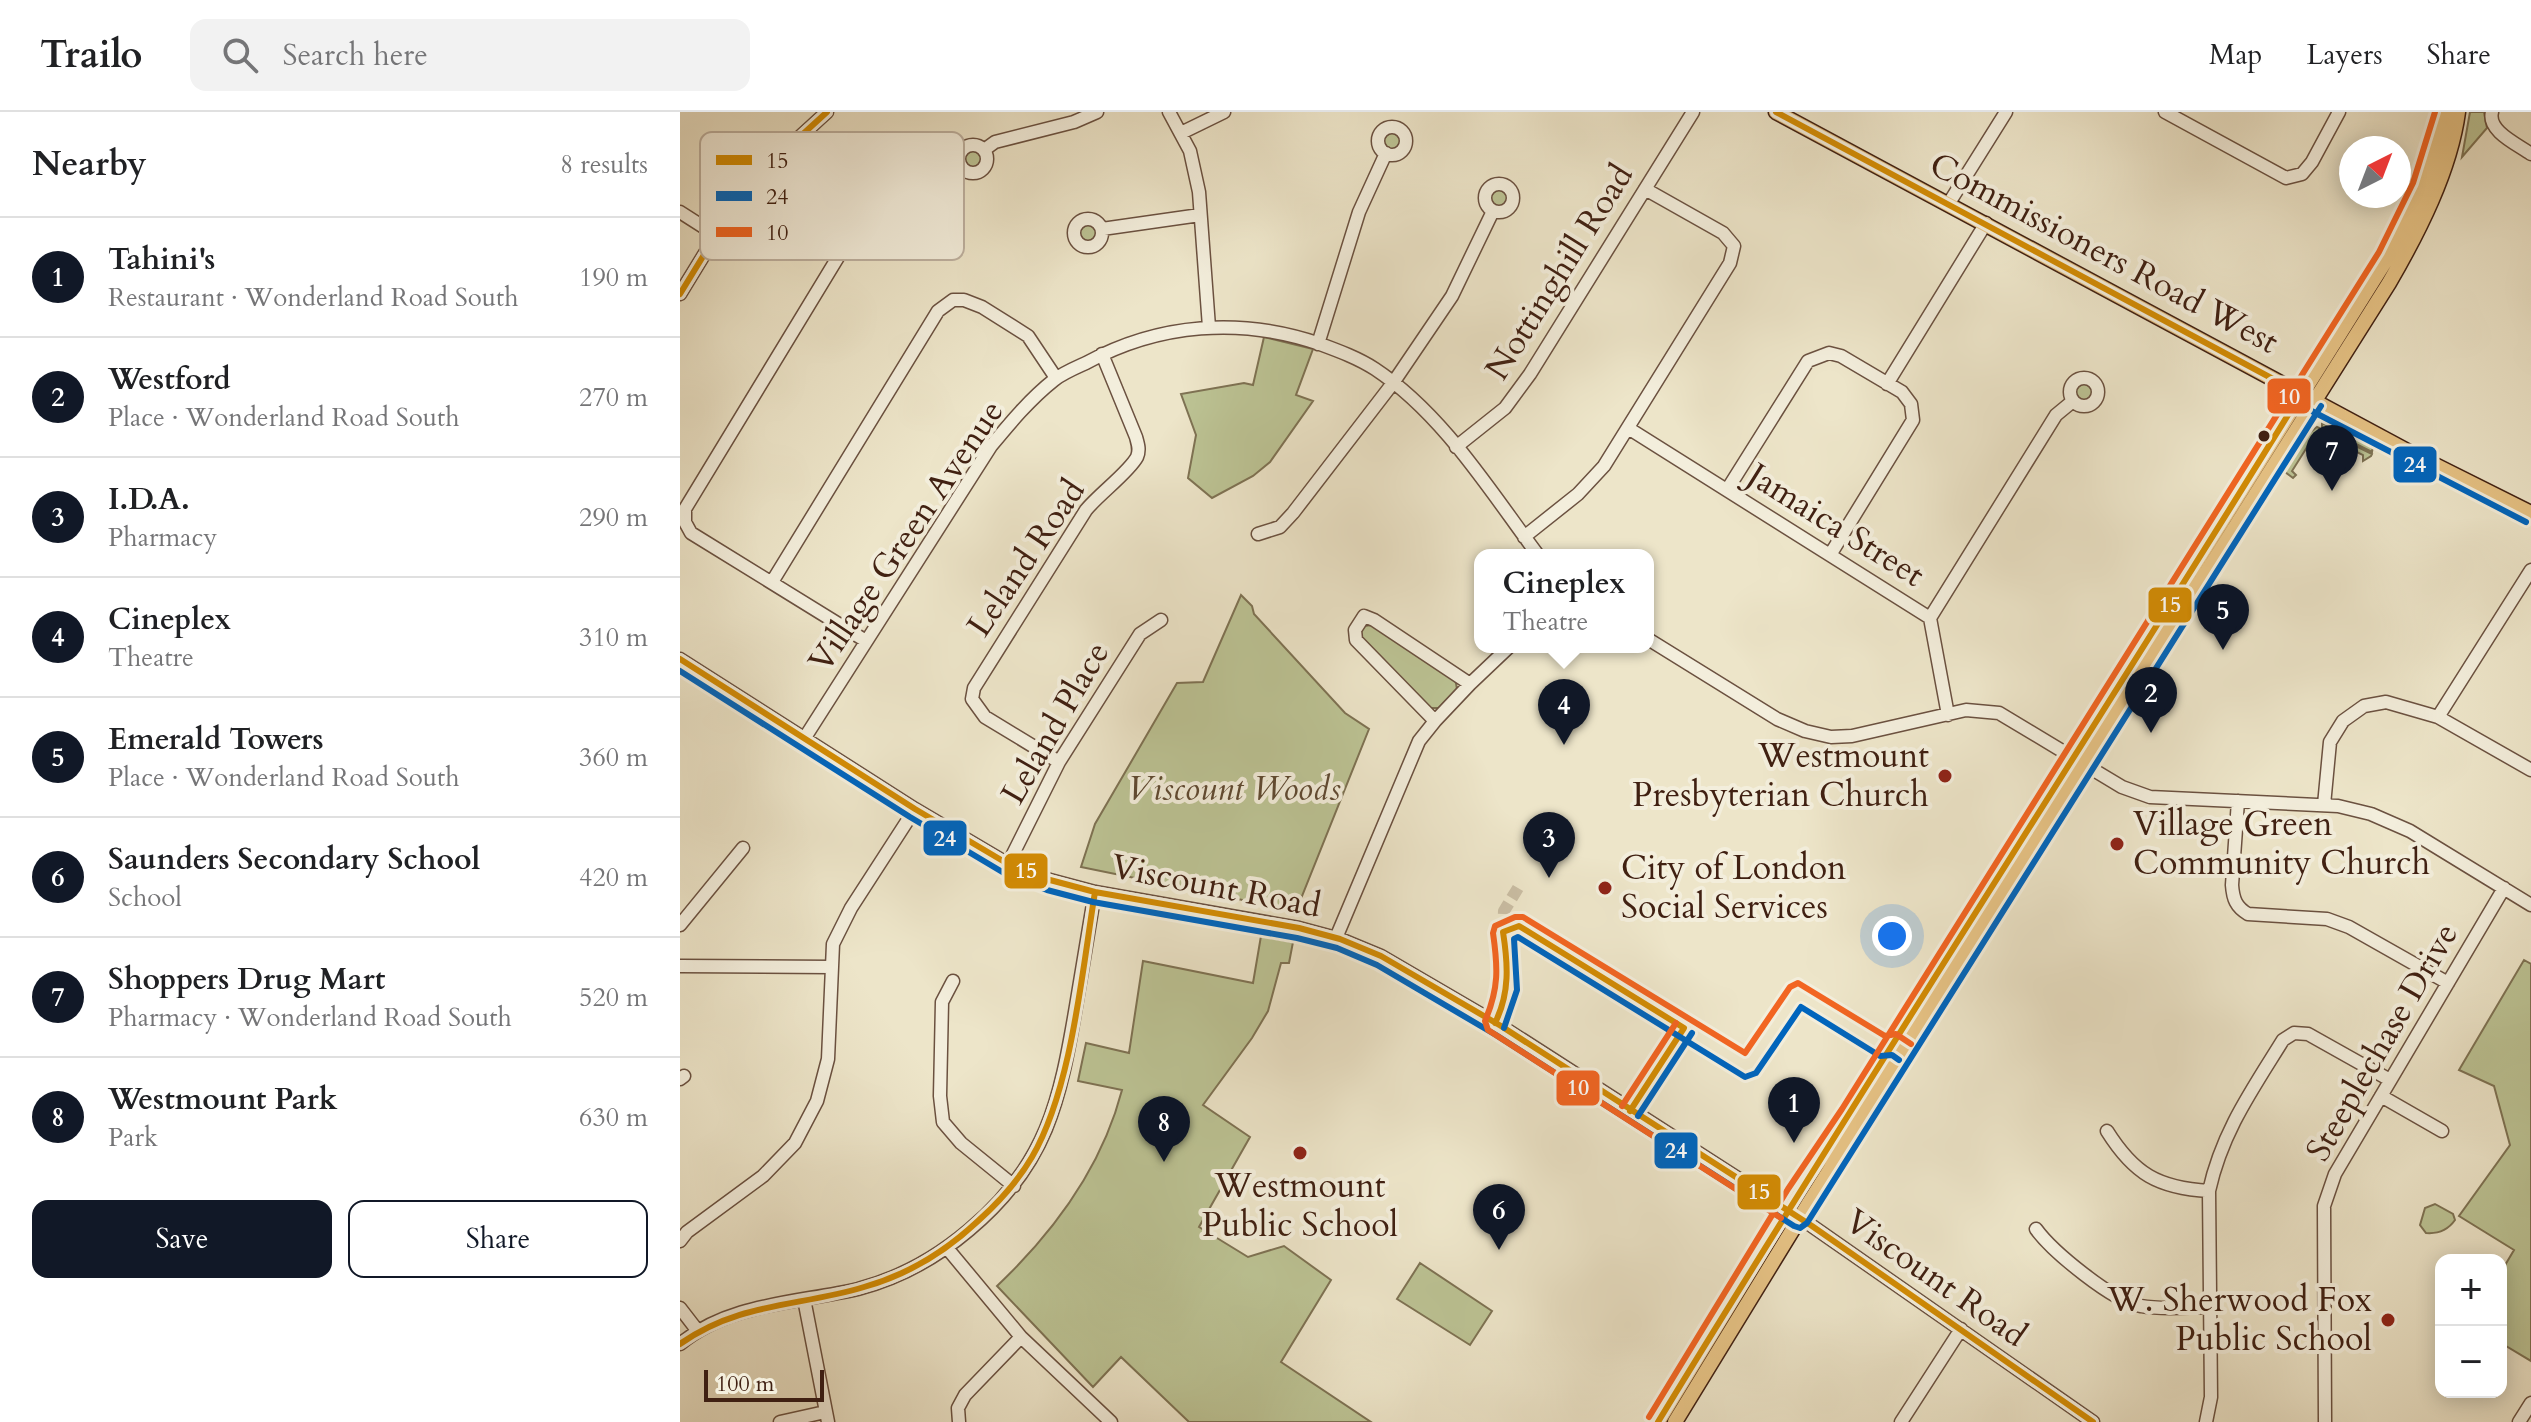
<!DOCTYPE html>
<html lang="en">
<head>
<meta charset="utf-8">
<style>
  :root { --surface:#fff; --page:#f2f2f2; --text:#202124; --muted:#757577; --line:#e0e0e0; --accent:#111827 }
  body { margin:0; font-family:Cardo,serif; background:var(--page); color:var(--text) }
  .controls { position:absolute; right:24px; bottom:24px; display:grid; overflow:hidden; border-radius:16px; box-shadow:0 4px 20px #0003 }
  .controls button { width:72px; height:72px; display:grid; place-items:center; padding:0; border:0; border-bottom:2px solid var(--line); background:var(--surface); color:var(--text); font:40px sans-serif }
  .compass { position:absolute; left:1659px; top:24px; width:72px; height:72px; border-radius:50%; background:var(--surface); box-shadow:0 4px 20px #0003; rotate:42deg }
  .scale { position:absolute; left:24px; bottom:20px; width:120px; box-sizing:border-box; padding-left:8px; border:4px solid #402012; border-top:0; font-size:22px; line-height:28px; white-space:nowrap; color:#402012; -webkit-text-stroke:6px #f3eedc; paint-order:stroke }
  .you { position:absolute; left:1212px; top:824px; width:28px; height:28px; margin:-20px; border:6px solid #fff; border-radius:50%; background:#1a73e8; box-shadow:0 0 0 12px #1a73e833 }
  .badge { display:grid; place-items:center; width:52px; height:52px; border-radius:50%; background:var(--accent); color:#fff; font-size:26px; font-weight:700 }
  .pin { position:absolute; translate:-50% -66px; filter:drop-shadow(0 2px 4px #0008) }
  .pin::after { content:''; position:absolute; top:42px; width:28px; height:24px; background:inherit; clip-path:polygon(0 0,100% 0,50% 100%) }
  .popup { position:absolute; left:794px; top:437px; width:180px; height:104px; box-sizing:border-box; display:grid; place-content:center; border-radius:16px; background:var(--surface); filter:drop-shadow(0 2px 6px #0005); font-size:26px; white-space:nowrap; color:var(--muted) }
  .popup b { font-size:30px; color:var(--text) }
  .popup::after { content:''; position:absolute; left:50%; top:100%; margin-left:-16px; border:16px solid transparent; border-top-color:var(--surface) }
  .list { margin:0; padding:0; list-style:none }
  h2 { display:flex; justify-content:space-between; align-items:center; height:104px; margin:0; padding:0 32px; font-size:34px }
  h2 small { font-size:26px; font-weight:400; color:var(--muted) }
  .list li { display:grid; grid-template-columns:52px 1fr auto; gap:24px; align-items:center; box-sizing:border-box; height:120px; padding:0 32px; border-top:2px solid var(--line) }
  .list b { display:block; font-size:30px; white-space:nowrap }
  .list p { margin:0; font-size:26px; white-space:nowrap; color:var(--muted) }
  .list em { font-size:26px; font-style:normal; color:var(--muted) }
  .actions { display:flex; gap:16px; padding:24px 32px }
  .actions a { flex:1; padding:18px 0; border:2px solid var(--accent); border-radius:16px; text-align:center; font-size:28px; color:var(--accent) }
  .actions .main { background:var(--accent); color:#fff }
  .icon { flex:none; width:44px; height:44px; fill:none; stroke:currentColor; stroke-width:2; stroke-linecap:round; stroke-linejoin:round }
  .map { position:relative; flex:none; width:1851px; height:1310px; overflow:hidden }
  header { display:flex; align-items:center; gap:48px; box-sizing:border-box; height:112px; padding:0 40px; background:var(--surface); border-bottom:2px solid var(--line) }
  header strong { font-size:38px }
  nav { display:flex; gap:44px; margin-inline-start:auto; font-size:28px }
  .search { width:560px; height:72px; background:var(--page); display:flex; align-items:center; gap:20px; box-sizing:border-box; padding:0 28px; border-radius:16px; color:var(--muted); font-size:30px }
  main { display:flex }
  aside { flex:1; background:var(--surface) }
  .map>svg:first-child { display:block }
  .green { fill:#bcc394; stroke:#7e7253; stroke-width:2 }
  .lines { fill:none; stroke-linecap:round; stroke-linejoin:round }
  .minor-tunnel { stroke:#cabea4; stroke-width:12; stroke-dasharray:12 6; stroke-linecap:butt }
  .minor-casing { stroke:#6b5140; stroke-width:15 }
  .major-casing { stroke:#402012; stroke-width:17 }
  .minor { stroke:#f3eedc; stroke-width:12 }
  .major { stroke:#e6c284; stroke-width:14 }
  .bus-1-casing { stroke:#f3eedc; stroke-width:12 }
  .bus-2-casing { stroke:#f3eedc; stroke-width:12 }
  .bus-3-casing { stroke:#f3eedc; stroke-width:12 }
  .bus-1 { stroke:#d28b04; stroke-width:6 }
  .bus-2 { stroke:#0065bd; stroke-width:6 }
  .bus-3 { stroke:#f26522; stroke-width:6 }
  .bus-dot { fill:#402012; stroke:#f3eedc; stroke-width:3 }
  .poi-dot { fill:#8f2418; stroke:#f3eedc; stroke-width:3 }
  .labels { text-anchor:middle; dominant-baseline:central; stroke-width:8; stroke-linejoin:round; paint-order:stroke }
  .street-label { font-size:34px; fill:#402012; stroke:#f3eedc }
  .poi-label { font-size:34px; fill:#402012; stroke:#f3eedc; text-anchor:end }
  .park-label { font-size:34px; font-style:italic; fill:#5f4932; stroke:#f3eedc }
  .key { fill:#f3eedc; stroke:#bdb09f; stroke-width:2 }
  .key-label { font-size:22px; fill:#402012 }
  .line-badge { stroke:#f3eedc; stroke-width:3 }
  .badge-label { font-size:22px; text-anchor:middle; font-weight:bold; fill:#fff }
</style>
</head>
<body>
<header>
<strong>Trailo</strong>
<div class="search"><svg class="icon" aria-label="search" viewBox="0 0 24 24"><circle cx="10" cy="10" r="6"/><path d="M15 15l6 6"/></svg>Search here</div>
<nav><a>Map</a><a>Layers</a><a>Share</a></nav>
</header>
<main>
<aside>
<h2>Nearby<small>8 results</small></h2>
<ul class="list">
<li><span class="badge">1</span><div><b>Tahini's</b><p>Restaurant · Wonderland Road South</p></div><em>190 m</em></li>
<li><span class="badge">2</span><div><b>Westford</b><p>Place · Wonderland Road South</p></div><em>270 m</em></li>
<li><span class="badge">3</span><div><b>I.D.A.</b><p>Pharmacy</p></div><em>290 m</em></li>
<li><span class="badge">4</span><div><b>Cineplex</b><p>Theatre</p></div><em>310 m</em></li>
<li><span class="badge">5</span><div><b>Emerald Towers</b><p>Place · Wonderland Road South</p></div><em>360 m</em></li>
<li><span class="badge">6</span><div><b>Saunders Secondary School</b><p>School</p></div><em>420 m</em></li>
<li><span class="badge">7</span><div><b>Shoppers Drug Mart</b><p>Pharmacy · Wonderland Road South</p></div><em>520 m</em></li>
<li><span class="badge">8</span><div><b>Westmount Park</b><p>Park</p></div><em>630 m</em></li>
</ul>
<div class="actions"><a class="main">Save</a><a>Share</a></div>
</aside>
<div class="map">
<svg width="1851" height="1310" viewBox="0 0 1851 1310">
  <rect width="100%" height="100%" fill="#ede5c9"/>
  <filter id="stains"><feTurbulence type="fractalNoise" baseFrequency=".0025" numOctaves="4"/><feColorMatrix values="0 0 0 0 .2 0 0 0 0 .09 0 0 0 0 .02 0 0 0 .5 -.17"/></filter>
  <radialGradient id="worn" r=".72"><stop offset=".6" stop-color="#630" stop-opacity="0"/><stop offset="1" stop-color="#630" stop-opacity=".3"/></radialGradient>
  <path class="green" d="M1790,0H1804L1807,16L1782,45Z
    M703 28a10 10 0 1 1 20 0a10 10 0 1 1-20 0Z
    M284 48a9 9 0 1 1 18 0a9 9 0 1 1-18 0Z
    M809 87a10 10 0 1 1 20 0a10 10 0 1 1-20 0Z
    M399 121a9 9 0 1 1 18 0a9 9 0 1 1-18 0Z
    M584,225L633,237L616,283L633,289L590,350L573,364L532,386L508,366L516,323L501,282L564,271L573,273Z
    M1395 280a10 10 0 1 1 20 0a10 10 0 1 1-20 0Z
    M1642,311L1693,334L1692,340L1642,315Z
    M1637,315L1692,342L1691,344L1683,349V343L1649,326L1645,331L1642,326L1633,328L1634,335L1629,332L1612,359L1616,363L1613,366L1605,360L1629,321Z
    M561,483L572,494L574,502L665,601L689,617L616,799L401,755L415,712L497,571L523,570Z
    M691,513L775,566L777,577L759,596H749L681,525V519L685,514Z
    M581,824L613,830L609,851H601L588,899L572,926L523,993L570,1025L519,1115L568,1145L604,1134L651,1168L601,1250L691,1310H509L441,1245L413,1275L317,1174C375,1119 422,1055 442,978L398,969L406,931L449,941L463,849L573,871Z
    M1844,848L1851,852V1249L1821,1231V1160L1834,1138L1779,1104L1830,1033L1814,974L1779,958Z
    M1755,1092L1773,1102L1775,1108C1768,1118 1758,1122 1746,1121L1740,1113L1745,1096Z
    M740,1151L812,1199L790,1233L717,1187Z"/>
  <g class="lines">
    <path class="minor-tunnel" d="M823,820L824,799L838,776"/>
    <g class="minor-casing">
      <path id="minor" d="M489,0L510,39L519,80L529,215
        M1485,0L1606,66L1622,62L1632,50L1659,0
        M1812,0C1807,19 1837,32 1851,42
        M698 29a14 14 0 1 1 28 0a14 14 0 1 1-28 0Z
        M501,21L544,0
        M279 47a14 14 0 1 1 28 0a14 14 0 1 1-28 0Z
        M304,38L315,30L394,10L417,0
        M94,47L162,102L170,114L169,127L5,397V410L11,421L186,529
        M805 86a14 14 0 1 1 28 0a14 14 0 1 1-28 0Z
        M1269,91L1326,0
        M0,100L36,123
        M394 121a14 14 0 1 1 28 0a14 14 0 1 1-28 0Z
        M422,117L520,103
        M0,182L44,110L77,64L147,0
        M638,232L679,100L706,41
        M1390 280a14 14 0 1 1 28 0a14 14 0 1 1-28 0Z
        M1207,272L1306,111
        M948,316L1250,506L1268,603
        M776,335L825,296L850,262L1013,0
        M1047,378L1128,249L1149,241L1161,244L1222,280L1231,292L1233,308L1150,443
        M578,422L600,415L613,401L713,271L772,184L813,99
        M844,425L898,382L924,354L1050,151L1054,134L1043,121L965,77
        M92,470L258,199L273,188H284L302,195L348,224L376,266
        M1250,506L1376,303L1393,289
        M968,527L1097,607L1125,619L1151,625L1172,624L1286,598L1319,601L1442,675L1470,685L1658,694L1691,702L1730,719L1851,793
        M0,547L235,697L328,752L370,768L415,780L619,816L660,827L701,844L821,914L1132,1114L1413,1310
        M1758,605L1851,458
        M755,609L790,572
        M124,627L311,334C330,311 350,287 374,268C383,261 395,256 406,251C479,211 561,205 640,232C659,239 678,246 695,257C763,302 810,379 858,443
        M379,650L305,605L292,587L294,576L406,398C419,382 449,360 457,345C460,338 458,332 456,325L422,242
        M1558,689L1552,773C1553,787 1556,795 1568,802L1647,807L1669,815L1768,871
        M1644,693L1650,630L1663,609L1684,594L1706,590L1758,605L1851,658
        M328,752L379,650L460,522L481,508
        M0,813L63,736
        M656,826L739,629L755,609L676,528L675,518L684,504L694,508L790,572L829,535
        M0,854L152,855
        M273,869L262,890L260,984L263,1010L281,1031L334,1074
        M0,967L4,964
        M1701,984L1762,1019
        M1427,1019C1454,1062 1478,1076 1529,1079
        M1356,1117C1372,1139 1433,1190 1461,1194C1482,1198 1508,1195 1530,1195
        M0,1129L7,1120L83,1064L115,1031L137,989L148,947L153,832L171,796L235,697
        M267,1136L341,1225L431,1310
        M124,1187L148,1310
        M0,1196L17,1218
        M0,1232C49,1191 118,1191 178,1177C220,1166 256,1146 289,1118C367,1053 380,989 396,894C402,856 409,818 415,780
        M100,1310L145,1300
        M279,1310L278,1296L285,1283L341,1225
        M1221,1310L1281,1217
        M1526,1310L1531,1285L1529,1079C1542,1020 1572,978 1603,928L1614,921L1628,922L1710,968
        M1645,1310L1644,1094L1655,1062L1824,776
        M1839,1310L1851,1291"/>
    </g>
    <g class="major-casing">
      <path id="major" d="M1096,0L1729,340L1851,401
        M978,1310L1117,1082L1170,1002L1708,145C1734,100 1755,51 1765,0
        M995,1310L1129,1091L1709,171C1738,121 1770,59 1778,0"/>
    </g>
    <use href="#minor" class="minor"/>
    <use href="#major" class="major"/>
    <g class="bus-1-casing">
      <path id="bus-1" d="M0,182L44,110L77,64L147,0
        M0,547L235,697L328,752L370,768L415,780L619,816L660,827L701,844L821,914L1132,1114L1413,1310
        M815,911C830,881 828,852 823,820L839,814L1004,916L950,999
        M0,1232C59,1190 118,1195 184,1175C227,1163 265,1140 298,1109C319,1090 338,1069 352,1045C392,976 402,859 415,780
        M978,1310C1188,965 1409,626 1621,282L1096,0"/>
    </g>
    <g class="bus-2-casing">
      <path id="bus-2" d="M1624,295L1846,410
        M0,559L230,705L324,761L367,778L413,790L617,826L657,836L697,853L816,923L1114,1114L1120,1116L1127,1111L1641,294
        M824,916L837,878L834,827L838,825L1065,965L1076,961L1121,895L1200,944L1212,943L1219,948
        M958,1004L1012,921"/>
    </g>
    <g class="bus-3-casing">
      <path id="bus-3" d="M942,994L996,911
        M1101,1106L808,918L805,909C819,876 818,856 813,821L815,814L835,805H843L1065,941L1110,875L1118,871L1205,924L1216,922L1231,932
        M969,1305L1108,1077L1162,997L1699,140L1733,71L1755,0"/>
    </g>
    <use href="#bus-1" class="bus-1"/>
    <use href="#bus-2" class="bus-2"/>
    <use href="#bus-3" class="bus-3"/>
  </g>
  <circle class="bus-dot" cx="1584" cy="324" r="7"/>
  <g class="poi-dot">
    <circle cx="1265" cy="664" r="8"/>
    <circle cx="1437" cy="732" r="8"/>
    <circle cx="925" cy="776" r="8"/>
    <circle cx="620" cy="1041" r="8"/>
    <circle cx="1708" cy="1208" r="8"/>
  </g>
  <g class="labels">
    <g class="street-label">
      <text transform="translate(1424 141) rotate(28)">Commissioners Road West</text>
      <text transform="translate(879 160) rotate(-58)">Nottinghill Road</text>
      <text transform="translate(1156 413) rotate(32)">Jamaica Street</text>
      <text transform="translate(226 424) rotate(-56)">Village Green Avenue</text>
      <text transform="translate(346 446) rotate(-56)">Leland Road</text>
      <text transform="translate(375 611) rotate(-60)">Leland Place</text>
      <text transform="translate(536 774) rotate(11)">Viscount Road</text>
      <text transform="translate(1702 930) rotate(-60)">Steeplechase Drive</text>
      <text transform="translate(1256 1166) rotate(35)">Viscount Road</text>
    </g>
    <g class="poi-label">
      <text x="1249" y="644">Westmount<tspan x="1249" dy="39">Presbyterian Church</tspan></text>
      <text x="1453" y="712" text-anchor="start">Village Green<tspan x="1453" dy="39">Community Church</tspan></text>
      <text x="941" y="756" text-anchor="start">City of London<tspan x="941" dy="39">Social Services</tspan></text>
      <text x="620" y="1074" text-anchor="middle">Westmount<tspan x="620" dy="39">Public School</tspan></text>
      <text x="1692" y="1188">W. Sherwood Fox<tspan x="1692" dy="39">Public School</tspan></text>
    </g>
    <g class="park-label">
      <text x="554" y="677">Viscount Woods</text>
    </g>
  </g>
  <rect x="20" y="20" width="264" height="128" rx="12" class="key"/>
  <rect x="36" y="43" width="36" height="10" fill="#d28b04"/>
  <rect x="36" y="79" width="36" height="10" fill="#0065bd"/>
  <rect x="36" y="115" width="36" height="10" fill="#f26522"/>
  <g class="key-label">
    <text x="86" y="56">15</text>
    <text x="86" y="92">24</text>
    <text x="86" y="128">10</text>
  </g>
  <g class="line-badge">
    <rect x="1586" y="265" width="46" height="38" rx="8" fill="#f26522"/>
    <rect x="1712" y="333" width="46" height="39" rx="8" fill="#0065bd"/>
    <rect x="1467" y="474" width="46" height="38" rx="8" fill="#d28b04"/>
    <rect x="242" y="707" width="46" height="38" rx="8" fill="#0065bd"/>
    <rect x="323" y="740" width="46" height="38" rx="8" fill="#d28b04"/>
    <rect x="875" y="957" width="46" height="38" rx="8" fill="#f26522"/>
    <rect x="973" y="1019" width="46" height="39" rx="8" fill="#0065bd"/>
    <rect x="1056" y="1061" width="46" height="38" rx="8" fill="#d28b04"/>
  </g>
  <g class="badge-label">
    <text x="1609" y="292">10</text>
    <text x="1735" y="360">24</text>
    <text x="1490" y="500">15</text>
    <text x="265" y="734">24</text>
    <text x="346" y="766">15</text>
    <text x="898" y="983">10</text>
    <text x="996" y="1046">24</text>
    <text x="1079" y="1087">15</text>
  </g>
  <rect width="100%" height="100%" filter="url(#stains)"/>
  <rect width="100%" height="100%" fill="url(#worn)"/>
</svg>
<div class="controls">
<button>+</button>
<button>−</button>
</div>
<svg class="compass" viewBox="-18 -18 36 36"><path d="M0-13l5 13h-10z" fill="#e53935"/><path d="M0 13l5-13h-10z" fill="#757577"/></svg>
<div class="scale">100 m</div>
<div class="you"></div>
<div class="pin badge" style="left:1114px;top:1031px">1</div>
<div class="pin badge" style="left:1471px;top:621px">2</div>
<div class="pin badge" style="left:869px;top:766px">3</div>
<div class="pin badge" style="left:884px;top:633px">4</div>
<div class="popup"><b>Cineplex</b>Theatre</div>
<div class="pin badge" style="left:1543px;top:538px">5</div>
<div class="pin badge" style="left:819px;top:1138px">6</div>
<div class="pin badge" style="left:1652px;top:379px">7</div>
<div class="pin badge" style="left:484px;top:1050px">8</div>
</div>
</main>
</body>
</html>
